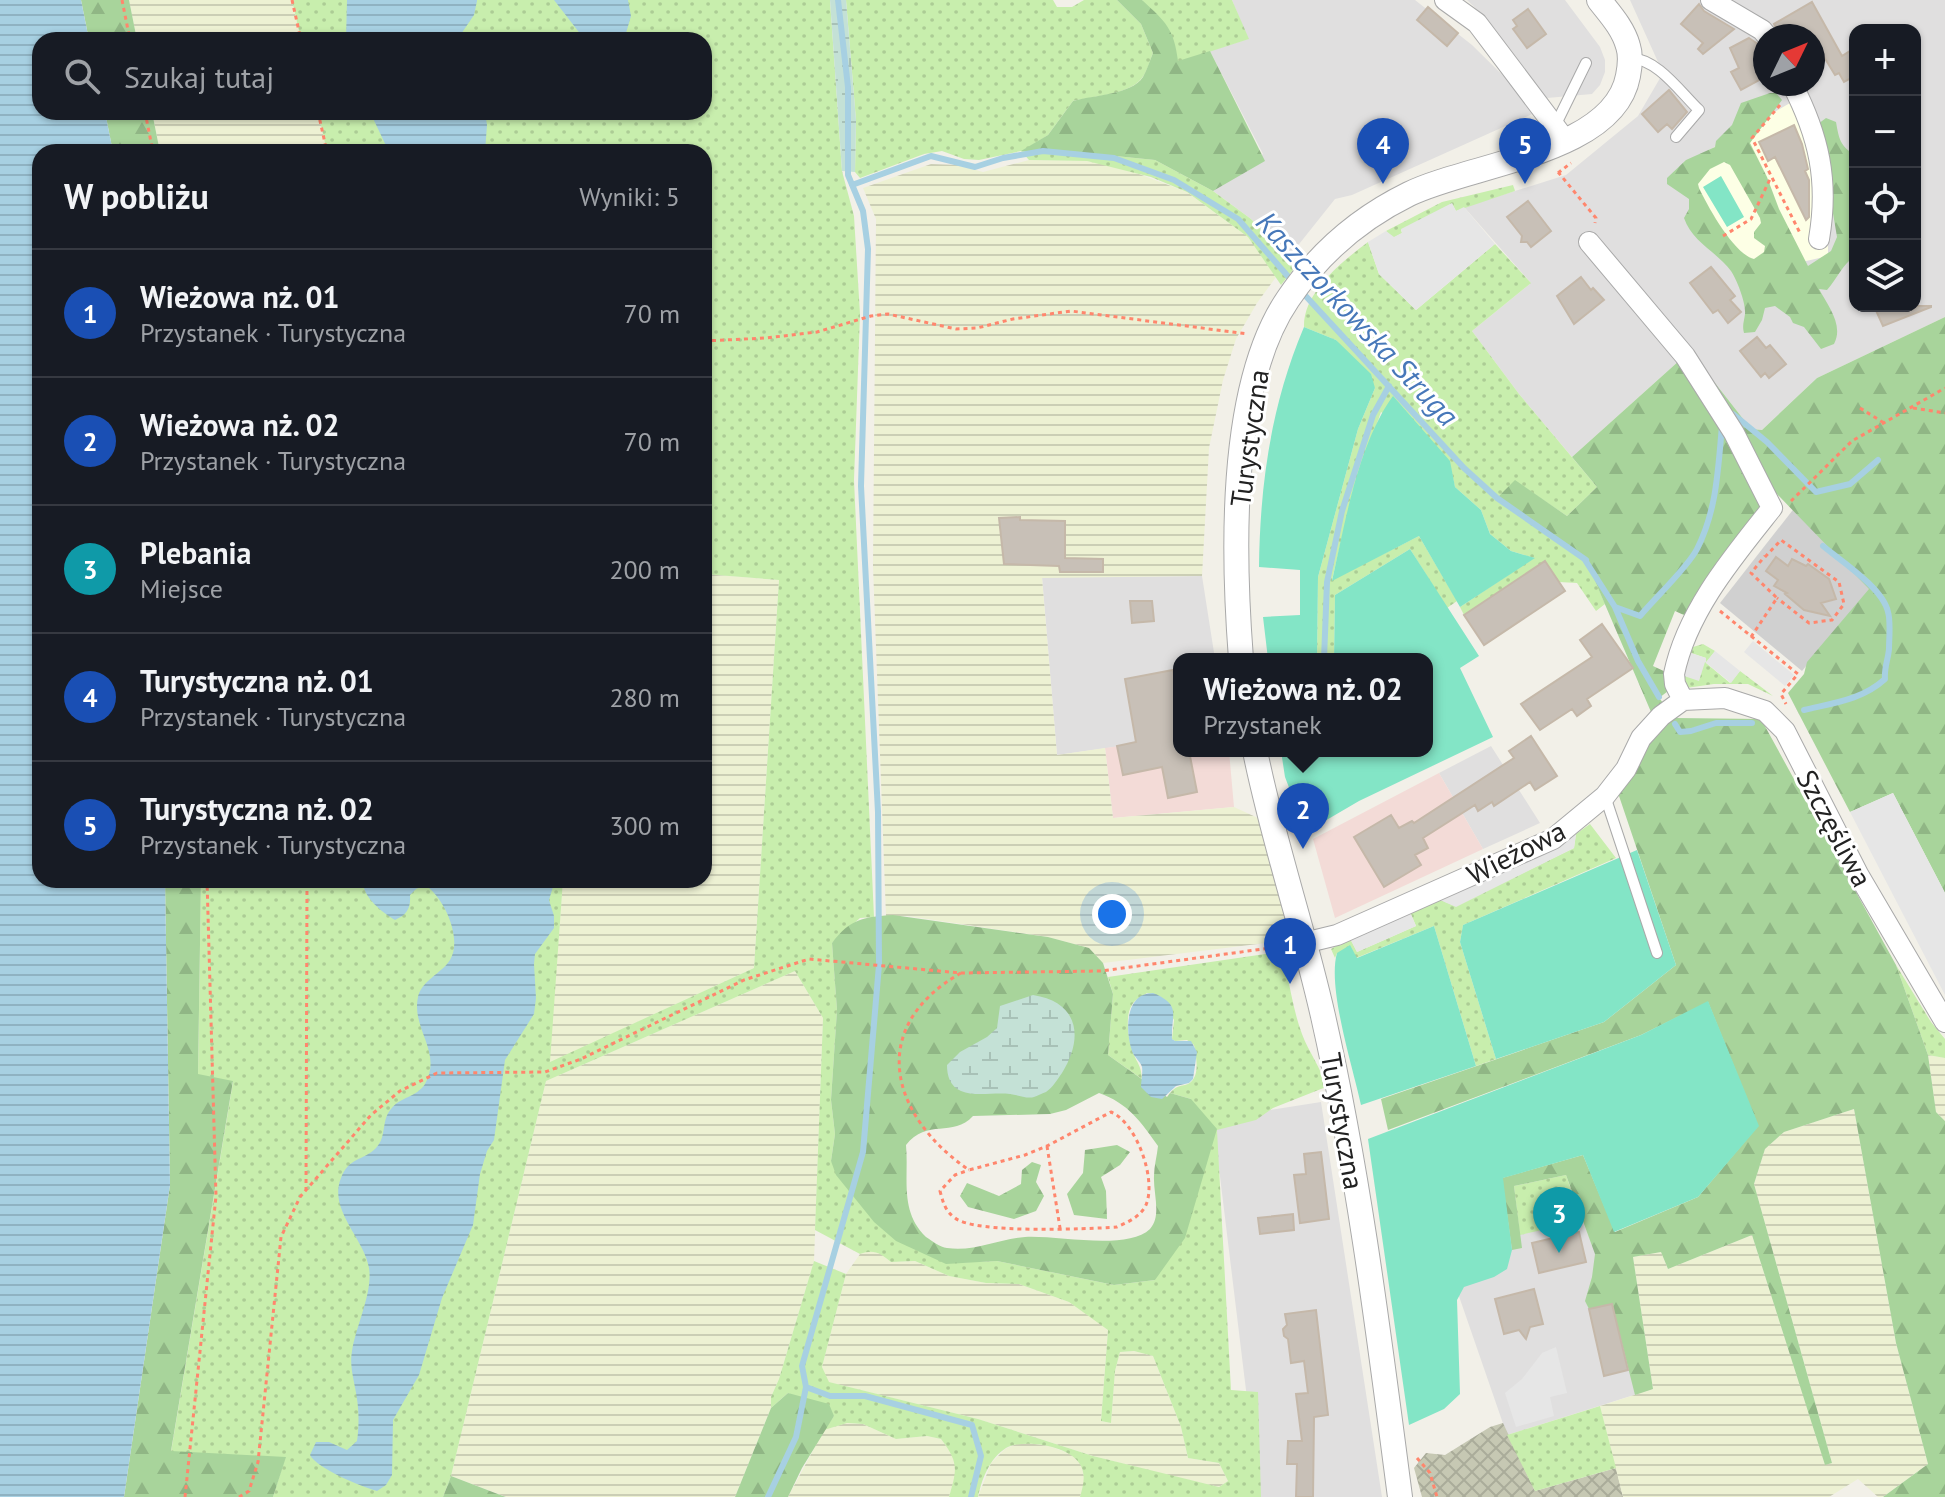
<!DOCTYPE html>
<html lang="pl">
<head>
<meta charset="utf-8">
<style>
  :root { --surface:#171b24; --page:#20242c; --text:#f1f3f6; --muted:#9ea1a6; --line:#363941; --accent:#2563eb }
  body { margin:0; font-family:"PT Sans",sans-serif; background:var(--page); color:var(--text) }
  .controls { position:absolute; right:24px; top:24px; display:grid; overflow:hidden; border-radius:16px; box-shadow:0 2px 6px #0004 }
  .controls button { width:72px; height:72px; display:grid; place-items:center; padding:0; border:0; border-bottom:2px solid var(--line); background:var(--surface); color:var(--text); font:40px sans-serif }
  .compass { position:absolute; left:1753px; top:24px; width:72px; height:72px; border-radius:50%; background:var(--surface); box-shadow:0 2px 6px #0004; rotate:47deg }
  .you { position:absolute; left:1112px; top:914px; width:28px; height:28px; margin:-20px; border:6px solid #fff; border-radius:50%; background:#1a73e8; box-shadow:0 0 0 12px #1a73e833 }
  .badge { display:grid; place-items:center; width:52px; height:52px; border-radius:50%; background:var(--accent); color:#fff; font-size:26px; font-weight:700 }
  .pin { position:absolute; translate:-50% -66px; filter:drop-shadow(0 2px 4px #0008) }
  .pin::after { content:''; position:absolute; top:42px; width:28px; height:24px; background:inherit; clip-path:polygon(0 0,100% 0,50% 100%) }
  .popup { position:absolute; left:1173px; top:653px; width:260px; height:104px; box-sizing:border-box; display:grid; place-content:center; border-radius:16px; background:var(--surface); filter:drop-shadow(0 2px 6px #0005); font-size:26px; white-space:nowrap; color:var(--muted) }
  .popup b { font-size:30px; color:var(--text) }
  .popup::after { content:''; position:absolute; left:50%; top:100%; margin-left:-16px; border:16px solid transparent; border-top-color:var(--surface) }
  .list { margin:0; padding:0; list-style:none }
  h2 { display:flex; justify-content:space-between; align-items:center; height:104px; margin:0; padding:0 32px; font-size:34px }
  h2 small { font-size:26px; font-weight:400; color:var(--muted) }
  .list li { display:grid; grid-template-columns:52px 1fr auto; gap:24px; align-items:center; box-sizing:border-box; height:128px; padding:0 32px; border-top:2px solid var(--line) }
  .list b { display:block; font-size:30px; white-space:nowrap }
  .list p { margin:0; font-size:26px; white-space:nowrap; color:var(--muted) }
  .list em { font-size:26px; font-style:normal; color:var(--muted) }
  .icon { flex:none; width:44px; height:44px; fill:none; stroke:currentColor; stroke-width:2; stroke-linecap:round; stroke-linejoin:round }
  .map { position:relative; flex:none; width:1945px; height:1497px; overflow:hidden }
  .search { position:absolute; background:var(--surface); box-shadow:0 2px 6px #0004; left:32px; top:32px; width:680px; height:88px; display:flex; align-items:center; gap:20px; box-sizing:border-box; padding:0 28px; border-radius:24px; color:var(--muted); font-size:30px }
  .panel { position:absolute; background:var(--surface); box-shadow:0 2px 6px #0004; left:32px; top:144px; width:680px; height:744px; border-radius:24px }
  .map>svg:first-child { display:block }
  .residential { fill:#e0dfdf; fill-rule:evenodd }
  .commercial { fill:#f3dbd7 }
  .education { fill:#fdffe5 }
  .religious { fill:#d0d0d0 }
  .construction { fill:url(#construction-cross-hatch) }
  .farmland { fill:url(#farmland-rules) }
  .grass { fill:url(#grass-dots) }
  .forest { fill:url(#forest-firs); fill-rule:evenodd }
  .wetland { fill:url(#wetland-marsh) }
  .pitch { fill:#83e5c6 }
  .parking { fill:#e6e6e6 }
  .water { fill:url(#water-rules) }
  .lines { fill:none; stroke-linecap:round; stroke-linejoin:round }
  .stream { stroke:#a7d0e2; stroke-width:6 }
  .building { fill:#c8c0b7; stroke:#c5b8a9; stroke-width:2 }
  .service-casing { stroke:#a9a9a9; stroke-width:12 }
  .minor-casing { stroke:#a9a9a9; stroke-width:22 }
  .tertiary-casing { stroke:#a9a9a9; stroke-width:26 }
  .path { stroke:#ff866d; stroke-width:3; stroke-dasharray:4 4; stroke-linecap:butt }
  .service { stroke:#fff; stroke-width:10 }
  .minor { stroke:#fff; stroke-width:20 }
  .tertiary { stroke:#fff; stroke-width:24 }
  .labels { text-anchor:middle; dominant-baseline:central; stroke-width:6; stroke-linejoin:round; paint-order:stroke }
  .street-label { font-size:28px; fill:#222; stroke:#fff }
  .water-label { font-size:30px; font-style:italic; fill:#4778b9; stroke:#fff }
</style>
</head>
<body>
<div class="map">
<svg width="1945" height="1497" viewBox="0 0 1945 1497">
  <defs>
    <pattern id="construction-cross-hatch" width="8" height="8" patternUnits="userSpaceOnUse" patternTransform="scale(2)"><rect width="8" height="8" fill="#c6c8b3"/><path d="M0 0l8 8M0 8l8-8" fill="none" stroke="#aaac9a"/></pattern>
    <pattern id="farmland-rules" width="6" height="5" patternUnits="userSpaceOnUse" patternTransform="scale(2)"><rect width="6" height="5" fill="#edf1d3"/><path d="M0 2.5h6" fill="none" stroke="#cbceb5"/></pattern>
    <pattern id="grass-dots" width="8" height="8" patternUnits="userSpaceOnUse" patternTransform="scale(2)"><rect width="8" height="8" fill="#c8eead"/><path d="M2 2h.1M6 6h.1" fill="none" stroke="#accc95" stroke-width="1.8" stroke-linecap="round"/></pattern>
    <pattern id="forest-firs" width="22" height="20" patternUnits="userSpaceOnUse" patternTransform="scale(2)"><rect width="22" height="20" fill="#a8d49b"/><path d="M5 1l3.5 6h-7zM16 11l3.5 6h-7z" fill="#90b685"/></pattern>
    <pattern id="wetland-marsh" width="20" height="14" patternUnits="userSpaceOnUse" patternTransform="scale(2)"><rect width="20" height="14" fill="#c4e1d6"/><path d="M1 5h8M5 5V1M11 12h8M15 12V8" fill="none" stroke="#a8c1b7"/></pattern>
    <pattern id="water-rules" width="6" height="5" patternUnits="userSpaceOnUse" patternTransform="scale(2)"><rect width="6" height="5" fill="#a7d0e2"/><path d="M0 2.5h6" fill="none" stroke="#8fb2c2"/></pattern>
  </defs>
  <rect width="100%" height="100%" fill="#f2f0e8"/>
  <path class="residential" d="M1232,0H1415L1472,45L1539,111L1352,195L1335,199L1288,258L1251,219L1205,185L1263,154L1210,51L1248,39Z
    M1467,0H1565L1600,47L1605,60V72L1600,85L1592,94L1547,98L1488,20Z
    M1630,0H1945V317L1817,378L1762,430L1751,429L1690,351L1572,457L1519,394L1472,331L1531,283L1464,207L1566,175L1638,116L1663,73ZM1855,30H1915V306H1855ZM1765,36H1813V84H1765Z
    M1202,576L1215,659H1179V738L1057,755L1042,577Z
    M1491,746L1540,823L1483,849L1439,773Z
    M1321,1102L1382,1497H1259L1213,1119Z
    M1577,1208L1653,1389L1507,1435L1443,1250Z"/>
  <path class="commercial" d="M1179,738V751H1229L1234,807L1113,818L1105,748Z
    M1439,773L1483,849L1335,918L1313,839Z"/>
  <path class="education" d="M1802,96L1828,182V256L1746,275L1682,166Z"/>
  <path class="religious" d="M1803,497L1882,576L1802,671L1720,603Z"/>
  <path class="construction" d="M1503,1423L1535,1491L1616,1468L1623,1497H1422L1414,1468L1426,1453L1445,1455L1490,1427Z"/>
  <path class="farmland" d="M129,0H292L301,40H137Z
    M152,112H318L327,152H160Z
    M1029,160L1087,161L1123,168L1187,192L1248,237L1276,277L1257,303L1236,339L1223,380L1209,448L1202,576L1042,578L1057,755L1105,748L1113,818L1234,807L1258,818L1289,932L1282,941L1103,963L1089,948L1048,937L907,916H886L873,566L876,219L863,188L931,164L958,165L983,172Z
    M704,574L779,580L754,968L549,1063L563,880H704Z
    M795,971L823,1018L814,1261L779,1379L771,1397V1408L735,1497H506L451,1476L546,1081Z
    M1928,1055L1945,1058V1121L1936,1112Z
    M1854,1109L1896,1343L1928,1464L1883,1497H1878L1858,1479L1829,1497H1623L1600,1406L1653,1389L1633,1257L1661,1252L1668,1269L1752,1235L1825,1464L1832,1463L1754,1184L1765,1149L1784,1132Z
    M870,1250L881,1254L891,1262L915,1261L949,1276L986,1283L1019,1284L1069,1302L1108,1329L1101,1421L1111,1423L1115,1371L1120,1352L1134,1351L1153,1356L1181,1427L1188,1458L1219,1463L1228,1481L1219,1487L1172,1476L1093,1456L978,1419L828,1382L822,1367L846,1274L860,1254Z
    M846,1423L863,1424L896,1439L927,1436L941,1439L952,1454L957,1470L949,1497H788L824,1430Z
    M1021,1442L1049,1446L1071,1454L1081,1464L1085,1480L1080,1497H978L991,1463L1005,1449Z"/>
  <path class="grass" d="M292,0H830L842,171L854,216L860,314L854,480L874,917L860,918L832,943L837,1010L831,1100L835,1134L831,1161L946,1263L997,1261L1114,1285L1155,1280L1191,1099L1170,1093C1177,1085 1179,1087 1188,1084C1201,1077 1196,1056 1194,1045L1187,1040L1175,1041L1172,1039L1174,1020L1161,997L1147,993C1143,996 1134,1000 1132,1005C1125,1015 1128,1038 1132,1049C1136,1063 1141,1063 1142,1079L1108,1055L1113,994L1108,977L1293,950L1296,957L1286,970C1291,991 1294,1013 1302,1034C1309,1053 1321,1067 1326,1087L1273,1108L1256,1120L1217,1130L1231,1390L1258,1392L1261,1497H1080C1083,1486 1086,1477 1081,1466C1072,1446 1024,1438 1006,1448C989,1459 982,1479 978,1497H949C957,1469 959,1463 941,1439L927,1436L896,1439L863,1424L847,1423L824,1430L834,1416L788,1393L771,1408V1397L779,1379L814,1261L846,1274L822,1367L829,1382L978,1419L1093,1456L1219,1487L1228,1481L1219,1463L1188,1458L1181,1427L1153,1356L1134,1351L1120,1352L1115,1371L1111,1423L1101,1421L1108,1330L1069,1302L1019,1284L986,1283L949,1276L915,1261L891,1262C880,1253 874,1249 860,1254L815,1230L823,1018L795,971L546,1081L451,1476L443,1497H273L285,1458L171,1452L233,1082L198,1075L201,880H563L550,1062L754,968L779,580L704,574V152H327L318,112H704V40H301Z
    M846,0H1053L1057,7H1072L1084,0H1117L1141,24L1153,53C1150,60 1147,72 1142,78C1129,95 1093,96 1073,101L1048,135L1023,151H1066L1155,160L1213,191L1251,219L1296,266L1281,285L1248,237L1187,192L1151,177L1087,161L1029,160L1021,151L979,160L964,159L942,151L924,154L860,178L855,172L856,120Z
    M1142,0H1232L1249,39L1178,62Z
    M1513,185L1515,191L1456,211L1452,204L1401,230L1402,233L1393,238L1386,231L1442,202Z
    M1368,242L1379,274L1416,310L1495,244L1531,283L1472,331L1519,394L1597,487L1567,516L1515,481L1497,498L1586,560L1605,604L1596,611L1577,583L1559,582L1545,562L1464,615L1460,607L1534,558L1511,551L1490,534L1481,510L1455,487L1449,461L1381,412L1353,490L1332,580L1419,536L1457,601L1447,608L1410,549L1335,595L1334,659H1317L1318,577L1358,429L1375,388L1336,340L1304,327C1303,292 1343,261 1368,242Z
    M1703,644L1715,651L1706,663L1730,683L1740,671L1773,696L1748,684H1714L1686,688L1684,676L1706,658L1691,653L1693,647Z
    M1590,824L1616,858L1463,925L1460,942L1496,1059L1476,1066L1434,926L1356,958L1337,953L1335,958L1331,949L1350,938L1357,952L1416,926L1410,912L1440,900L1456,906L1574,848L1576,834Z
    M1896,965L1931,1022L1945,1039V1058L1928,1055Z
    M1566,1175L1582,1221L1520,1235L1514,1186Z
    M1600,1406L1616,1468L1535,1491L1507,1435Z"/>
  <path class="forest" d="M81,0H129L137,40H89Z
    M1117,0H1142C1166,22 1174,29 1178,61L1210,51L1265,161L1213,191L1155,160L1066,151H1021L1048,135L1073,101C1093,95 1131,95 1143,77C1147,70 1150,60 1153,53L1141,24Z
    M1770,93H1776L1782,100L1750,143L1767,177L1779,209L1808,266L1831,251L1837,237L1818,124L1826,118L1836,122C1839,139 1840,146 1855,155V256C1842,265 1837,279 1827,290L1819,289C1828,306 1844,325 1834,344L1821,349L1804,327L1793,323L1790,317L1775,306L1765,308L1762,320L1755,332L1744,333C1742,325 1744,322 1745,314C1746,303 1737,280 1731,271C1716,251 1692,242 1684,218L1689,209V199L1667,184V178L1686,160L1715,147L1716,141L1732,125L1741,103ZM1724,162L1730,165L1760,218L1761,223L1754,232V238L1765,246L1764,252L1754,259C1734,254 1708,207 1699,188L1698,184L1710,169Z
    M105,112H152L160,152H113Z
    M1945,317V893L1893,793L1850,812L1788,693L1804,674L1807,662L1869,589L1775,492L1717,562L1686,616L1675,611L1653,666L1668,673L1672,688L1659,698L1676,718L1761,719L1896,965L1928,1055L1936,1112L1945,1121V1497H1883L1928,1464L1896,1343L1854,1109L1784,1132L1765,1149L1754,1184L1832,1463L1825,1465L1752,1235L1668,1269L1661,1252L1633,1257L1653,1389L1635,1395L1612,1304L1589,1309L1585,1301L1592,1277L1595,1254L1566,1175L1514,1186L1522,1248L1512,1250L1502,1178L1583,1155L1615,1232L1698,1197L1758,1126L1708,1002L1641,1035L1388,1130L1381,1099L1604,1022L1676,965L1617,790L1657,726L1586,560L1497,498L1515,480L1567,516L1597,487L1572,457L1690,351L1751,429L1762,430L1817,378Z
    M165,880H201L198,1074L233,1081L171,1451L286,1457L273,1497H124L170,1185Z
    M893,915L1048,937L1089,948L1103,963L1113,994L1108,1055L1167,1097L1170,1093L1191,1099L1217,1129L1185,1238L1155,1280L1114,1285L997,1261L946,1264L896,1241L874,1222L836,1175L831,1161L835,1134L831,1100L837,1010L832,943C851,918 864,917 893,915ZM1099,1093C1128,1103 1141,1122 1158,1146C1157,1156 1154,1166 1154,1176C1153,1193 1162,1216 1150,1229C1127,1251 1057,1235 1025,1237C998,1239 975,1252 947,1248C940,1247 932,1241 926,1237C899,1211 909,1178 906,1145C927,1118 953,1138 973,1116L1050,1114L1066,1110Z
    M1117,1145L1130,1152L1120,1165L1101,1177L1106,1191L1107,1219L1074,1215L1067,1194L1083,1173L1085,1150Z
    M1032,1162L1041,1165L1036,1182L1044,1196L1036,1211L1014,1219L968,1207L960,1196L967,1183L999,1196L1021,1184L1022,1170Z
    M788,1393L829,1404L834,1416L802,1468L788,1497H735L771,1408Z
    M451,1476L503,1496L506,1497H443Z"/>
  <path class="wetland" d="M830,0H846L856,120L855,172L842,171Z
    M1033,995C1079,1002 1084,1038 1062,1073C1057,1080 1053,1087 1046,1092C1043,1093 1037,1096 1034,1097C1027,1099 1018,1095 1010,1094C994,1092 975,1097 961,1091C950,1086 947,1076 947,1065L960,1052L987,1037L997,1028L1000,1006Z"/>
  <path class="pitch" d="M1721,176L1744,217L1727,227L1703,187Z
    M1304,327L1336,340L1371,374L1375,388L1358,429L1318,577L1317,659H1268L1263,617L1300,615V570L1259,567C1260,484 1271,405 1304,327Z
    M1393,396L1450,461L1455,487L1481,510L1490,534L1511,551L1535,558L1460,607L1419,536L1332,581C1345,523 1358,444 1393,396Z
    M1410,549L1479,656L1460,668L1493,737L1359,801L1306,832L1285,777L1281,751H1427V659H1334L1335,595Z
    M1637,850L1676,965L1604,1022L1496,1059L1460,942L1463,925Z
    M1434,926L1476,1066L1361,1105C1353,1067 1327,988 1337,953L1350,945L1357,958Z
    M1708,1001L1759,1126L1698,1197L1614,1232L1583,1155L1503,1178L1512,1250L1507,1269L1494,1277L1464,1287L1457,1300L1460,1394L1444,1409L1409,1425L1368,1139L1641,1035Z"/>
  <path class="parking" d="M1452,203L1456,211L1464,207L1495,244L1416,310L1379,274L1368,242L1386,231L1394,237L1402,233L1401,229Z
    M1753,641L1794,675L1785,686L1744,652Z
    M1715,651L1740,671L1731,683L1705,662L1699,681L1684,676L1691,653L1706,658V662Z
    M1893,793L1945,893V995L1850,812Z
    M1576,834L1574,848L1456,907L1440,900Z
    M1410,912L1416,926L1357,952L1350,939Z
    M1556,1347L1567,1393L1550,1397L1554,1416L1516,1427L1505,1393L1522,1379L1542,1353Z"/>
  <path class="water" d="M0,0H81L89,40H40V112H105L113,152H40V880H165L170,1185L124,1497H0Z
    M347,0H477V1L474,15L457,40H346Z
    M554,0H628L631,16L624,40H585Z
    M370,112H485L487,125L485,152H389Z
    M363,880H555L549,900L554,916V928L535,954L534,964L536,998L534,1014L505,1060L494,1140L487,1151L480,1174L473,1225L442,1298L419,1375L393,1420L392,1475L386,1485L377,1491C362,1487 316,1468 310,1455L316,1442H329L347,1450L357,1441C359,1428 359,1412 357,1399C355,1383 349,1367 352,1351C356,1326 373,1292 369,1268C364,1238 328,1210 341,1178C349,1157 363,1161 376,1148C387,1137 381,1120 391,1109C400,1097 417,1097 425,1084C443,1052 411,1029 418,997C422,980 441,974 450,960C463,939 444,897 425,885L416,889L410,895C411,908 407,915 395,920C382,912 362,897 363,880Z
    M1153,993C1182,1005 1171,1014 1172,1039L1175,1041H1191L1197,1052L1193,1079L1189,1083L1176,1086L1162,1099L1151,1097L1141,1087C1141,1081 1143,1073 1142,1067C1140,1061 1134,1057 1132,1051C1125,1031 1125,993 1153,993Z"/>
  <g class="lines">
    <path class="stream" d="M838,0L848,87V175L863,211L868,249L861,486L878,812L879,965L863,1152L802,1366L806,1387L830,1396H865L972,1425L981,1456L971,1497
      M852,185L931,156L975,167L1003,158L1043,151L1114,158L1174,180L1238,219L1292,281
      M1302,292L1464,468L1497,498L1586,560
      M1730,415L1733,414L1767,442L1816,492L1850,484L1878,460
      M1585,560L1615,607L1640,616C1655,598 1688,567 1697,549C1717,510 1718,468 1722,426
      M1615,607L1638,661L1659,697
      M1324,659L1327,582L1342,511L1373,415L1389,386
      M1804,710C1833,703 1862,700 1885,679C1884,668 1888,660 1889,649C1889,638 1891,622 1888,612C1883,588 1841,561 1823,546
      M1675,724L1680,732L1691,731L1716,723H1752
      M768,1497L796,1437L806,1387"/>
  </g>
  <path class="building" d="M1812,2L1842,56L1850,51L1855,59V76L1844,82L1839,73L1835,75L1818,47L1813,50V36H1780L1774,24Z
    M1699,4L1704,11L1734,29L1703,54L1698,49L1703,43L1681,24Z
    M1428,7L1458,33L1447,46L1417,20Z
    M1528,9L1546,34L1527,48L1513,29L1517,26L1513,20Z
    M1749,38L1765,49V77L1741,90L1731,72L1739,68L1730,48Z
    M1669,90L1687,112L1672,129L1667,124L1658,132L1642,114Z
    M1794,125L1802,144L1808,169L1805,171L1809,180V217L1806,220L1775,157L1768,161L1759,142Z
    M1528,201L1551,231L1531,247L1527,242H1521L1522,236L1507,217Z
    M1711,267L1735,296L1730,300L1741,312L1728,323L1718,310L1713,313L1690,283Z
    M1581,277L1591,290L1593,288L1604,300L1574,324L1557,296Z
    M1874,306H1931V307L1883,326Z
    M1757,337L1766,348L1770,345L1786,364L1769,378L1765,373L1761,377L1740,351Z
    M1020,517V520L1065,521V558L1103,559V572H1060L1059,566L1004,564L999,518Z
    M1776,557L1788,566L1792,559L1806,566L1808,564L1829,579L1836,599L1821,603L1830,616L1804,610L1785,594L1787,593L1774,586L1778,580L1766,571Z
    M1545,561L1565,591L1484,645L1464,615Z
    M1130,601H1152L1154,621L1132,623Z
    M1602,624L1633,668L1587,699L1591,706L1577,716L1572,709L1540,730L1521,704L1592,657L1580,640Z
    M1173,670L1178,697H1174L1179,724V751H1189L1197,792L1168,798L1162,767L1123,775L1117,746L1136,742L1125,679Z
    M1531,736L1557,776L1535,790L1530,782L1494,806L1492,802L1478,811L1475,805L1423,838L1428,848L1415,855L1421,865L1384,887L1354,837L1391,815L1399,828L1412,821L1414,823L1514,758L1509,751Z
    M1321,1152L1329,1219L1300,1223L1294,1175L1306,1174L1304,1154Z
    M1293,1214L1294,1230L1260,1234L1258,1218Z
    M1579,1232L1586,1262L1539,1273L1532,1243Z
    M1534,1289L1543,1324L1530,1327L1526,1339L1519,1330L1504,1334L1495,1299Z
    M1612,1304L1628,1370L1604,1376L1589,1309Z
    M1316,1310L1328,1415L1314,1417L1313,1497H1296L1297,1464H1287L1288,1441H1302L1296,1394L1308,1393L1304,1361L1291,1363L1288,1339L1284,1336L1283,1329L1287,1325L1285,1314Z"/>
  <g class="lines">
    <g class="service-casing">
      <path id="service" d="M1630,58C1658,59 1680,92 1699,110L1676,137
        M1556,124L1586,63
        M1605,796L1657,953"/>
    </g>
    <g class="minor-casing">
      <path id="minor" d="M1445,0L1477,23L1566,141
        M1711,0L1762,30L1767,36
        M1792,84C1819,136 1829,181 1819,239
        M1589,242L1685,356L1734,433L1772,508C1733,557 1687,611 1674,674L1675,684L1683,700
        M1304,943L1337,935L1553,839L1605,796L1626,769L1641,738L1661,716L1683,700L1725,698L1765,711L1785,731L1858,874L1945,1022"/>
    </g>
    <g class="tertiary-casing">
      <path id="tertiary" d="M1241,659C1233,556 1228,387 1288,299C1319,253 1360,218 1409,194C1470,164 1614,153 1628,76C1630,66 1631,55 1628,46C1623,28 1610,14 1599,0
        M1255,751C1273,841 1303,927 1323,1016C1359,1175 1379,1336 1400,1497"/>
    </g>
    <path class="path" d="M122,0L130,40
      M292,0L301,40
      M1780,105L1752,138L1801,235
      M145,112L153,152
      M318,112L327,152
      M1558,172L1596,218L1595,223
      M1558,173L1571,163
      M1723,236L1751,219L1771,177
      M704,341L766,338L817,332L871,316L888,314L956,329L977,328L1013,319L1071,311L1248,334
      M1860,408L1884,423
      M1913,408L1945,413
      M1791,501L1852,441L1945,388
      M1765,557L1781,540L1839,582L1844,604L1832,620L1809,623L1777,598
      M1720,611L1798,674L1781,694L1786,704
      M1751,637L1777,598L1751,573L1765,556
      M961,973C866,1027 890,1116 969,1170L1025,1155L1047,1146L1111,1112C1136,1122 1157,1179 1146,1205C1140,1217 1128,1222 1117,1227C1087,1229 975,1234 955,1218C945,1211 943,1202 940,1191L955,1175L969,1170
      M1047,1146L1060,1228
      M306,1191L307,880
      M1417,1458L1430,1473L1437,1497
      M185,1497L216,1196L207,880
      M239,1497L249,1491L258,1462L281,1237L300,1197L371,1115L400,1091L437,1073L545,1072L581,1059L744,980L809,959L961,973L1101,971L1285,946"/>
    <use href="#service" class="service"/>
    <use href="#minor" class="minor"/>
    <use href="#tertiary" class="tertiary"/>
  </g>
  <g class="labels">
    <g class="street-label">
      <text transform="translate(1249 438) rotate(-82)">Turystyczna</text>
      <text transform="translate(1835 828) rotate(62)">Szczęśliwa</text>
      <text transform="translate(1516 852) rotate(-27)">Wieżowa</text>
      <text transform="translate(1343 1121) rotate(80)">Turystyczna</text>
    </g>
    <g class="water-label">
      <text transform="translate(1358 318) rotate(47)">Kaszczorkowska Struga</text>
    </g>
  </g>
</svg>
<div class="controls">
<button>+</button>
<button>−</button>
<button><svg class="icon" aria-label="locate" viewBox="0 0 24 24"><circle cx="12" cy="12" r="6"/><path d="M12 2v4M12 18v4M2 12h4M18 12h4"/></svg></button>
<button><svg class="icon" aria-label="layers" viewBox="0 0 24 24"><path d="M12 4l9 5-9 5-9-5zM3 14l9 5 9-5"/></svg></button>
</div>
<svg class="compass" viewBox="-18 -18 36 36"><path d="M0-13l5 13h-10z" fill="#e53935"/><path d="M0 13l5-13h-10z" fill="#9ea1a6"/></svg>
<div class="you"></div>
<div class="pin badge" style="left:1290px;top:984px;background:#1a4fb4">1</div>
<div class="pin badge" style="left:1303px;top:849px;background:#1a4fb4">2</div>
<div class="popup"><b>Wieżowa nż. 02</b>Przystanek</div>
<div class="pin badge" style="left:1559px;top:1253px;background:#0f9aa8">3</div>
<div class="pin badge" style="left:1383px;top:184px;background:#1a4fb4">4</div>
<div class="pin badge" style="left:1525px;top:184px;background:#1a4fb4">5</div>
<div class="search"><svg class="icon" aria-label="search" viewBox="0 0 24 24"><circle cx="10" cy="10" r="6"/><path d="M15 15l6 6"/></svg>Szukaj tutaj</div>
<section class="panel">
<h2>W pobliżu<small>Wyniki: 5</small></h2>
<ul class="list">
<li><span class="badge" style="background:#1a4fb4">1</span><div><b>Wieżowa nż. 01</b><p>Przystanek · Turystyczna</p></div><em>70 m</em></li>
<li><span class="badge" style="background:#1a4fb4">2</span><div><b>Wieżowa nż. 02</b><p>Przystanek · Turystyczna</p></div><em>70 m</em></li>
<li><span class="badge" style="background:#0f9aa8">3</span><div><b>Plebania</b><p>Miejsce</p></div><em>200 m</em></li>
<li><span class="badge" style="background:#1a4fb4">4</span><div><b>Turystyczna nż. 01</b><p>Przystanek · Turystyczna</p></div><em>280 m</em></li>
<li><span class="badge" style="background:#1a4fb4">5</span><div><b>Turystyczna nż. 02</b><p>Przystanek · Turystyczna</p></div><em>300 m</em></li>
</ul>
</section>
</div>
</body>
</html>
